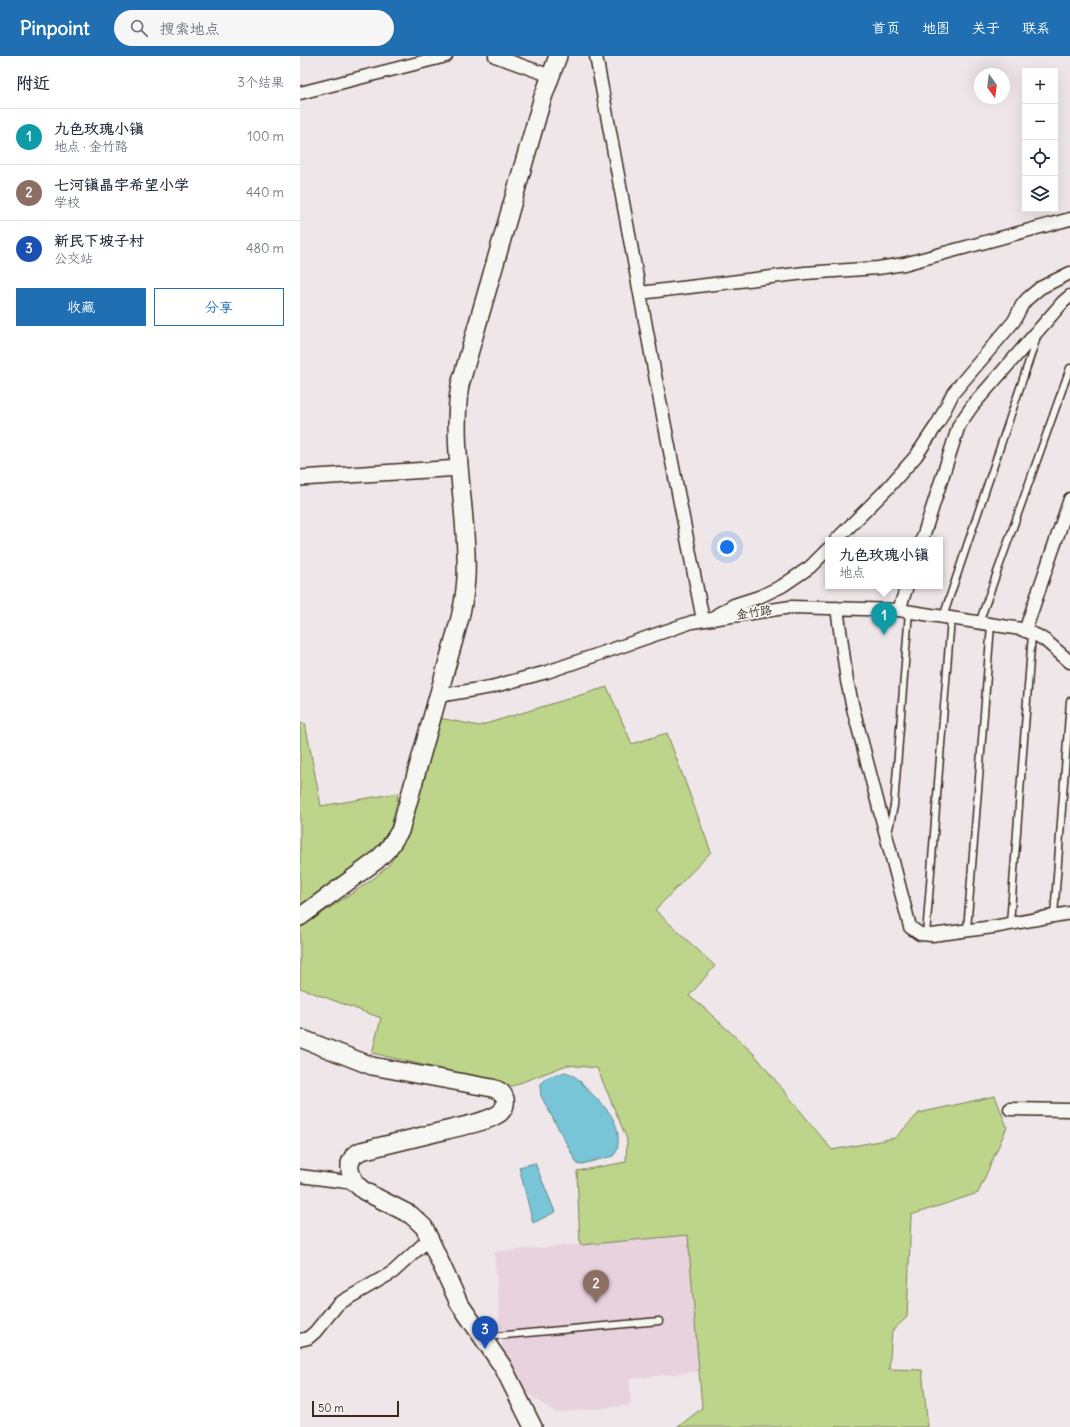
<!DOCTYPE html>
<html lang="zh">
<head>
<meta charset="utf-8">
<style>
  :root { --surface:#fff; --page:#f6f6f7; --text:#1f2937; --muted:#747a83; --line:#e0e1e3; --accent:#1f6fb2 }
  body { margin:0; font-family:Delius,"LXGW WenKai TC",sans-serif; background:var(--page); color:var(--text) }
  .controls { position:absolute; right:12px; top:12px; display:grid; overflow:hidden; border-radius:0px; box-shadow:0 4px 16px #0002 }
  .controls button { width:36px; height:36px; display:grid; place-items:center; padding:0; border:0; border-bottom:1px solid var(--line); background:var(--surface); color:var(--text); font:20px sans-serif }
  .compass { position:absolute; left:674px; top:12px; width:36px; height:36px; border-radius:50%; background:var(--surface); box-shadow:0 4px 16px #0002; rotate:166deg }
  .scale { position:absolute; left:12px; bottom:10px; width:87px; box-sizing:border-box; padding-left:4px; border:2px solid #3b2a1e; border-top:0; font-size:11px; line-height:14px; white-space:nowrap; color:#3b2a1e; -webkit-text-stroke:3px #f6f6f2; paint-order:stroke }
  .you { position:absolute; left:427px; top:491px; width:14px; height:14px; margin:-10px; border:3px solid #fff; border-radius:50%; background:#1a73e8; box-shadow:0 0 0 6px #1a73e833 }
  .badge { display:grid; place-items:center; width:26px; height:26px; border-radius:50%; background:var(--accent); color:#fff; font-size:13px; font-weight:700 }
  .pin { position:absolute; translate:-50% -33px; filter:drop-shadow(0 1px 2px #0008) }
  .pin::after { content:''; position:absolute; top:21px; width:14px; height:12px; background:inherit; clip-path:polygon(0 0,100% 0,50% 100%) }
  .popup { position:absolute; left:525px; top:481px; width:118px; height:52px; box-sizing:border-box; display:grid; place-content:center; border-radius:0px; background:var(--surface); filter:drop-shadow(0 1px 3px #0005); font-size:13px; white-space:nowrap; color:var(--muted) }
  .popup b { font-size:15px; color:var(--text) }
  .popup::after { content:''; position:absolute; left:50%; top:100%; margin-left:-8px; border:8px solid transparent; border-top-color:var(--surface) }
  .list { margin:0; padding:0; list-style:none }
  h2 { display:flex; justify-content:space-between; align-items:center; height:52px; margin:0; padding:0 16px; font-size:17px }
  h2 small { font-size:13px; font-weight:400; color:var(--muted) }
  .list li { display:grid; grid-template-columns:26px 1fr auto; gap:12px; align-items:center; box-sizing:border-box; height:56px; padding:0 16px; border-top:1px solid var(--line) }
  .list b { display:block; font-size:15px; white-space:nowrap }
  .list p { margin:0; font-size:13px; white-space:nowrap; color:var(--muted) }
  .list em { font-size:13px; font-style:normal; color:var(--muted) }
  .actions { display:flex; gap:8px; padding:12px 16px }
  .actions a { flex:1; padding:9px 0; border:1px solid var(--accent); border-radius:0px; text-align:center; font-size:14px; color:var(--accent) }
  .actions .main { background:var(--accent); color:#fff }
  .icon { flex:none; width:22px; height:22px; fill:none; stroke:currentColor; stroke-width:2; stroke-linecap:round; stroke-linejoin:round }
  .map { position:relative; flex:none; width:770px; height:1371px; overflow:hidden }
  header { display:flex; align-items:center; gap:24px; box-sizing:border-box; height:56px; padding:0 20px; background:var(--accent); color:#fff }
  header strong { font-size:19px }
  nav { display:flex; gap:22px; margin-inline-start:auto; font-size:14px }
  .search { width:280px; height:36px; background:var(--page); display:flex; align-items:center; gap:10px; box-sizing:border-box; padding:0 14px; border-radius:22px; color:var(--muted); font-size:15px }
  main { display:flex }
  aside { flex:1; background:var(--surface) }
  .map>svg:first-child { display:block }
  .built { fill:#e7d2de }
  .green { fill:#bdd58b; stroke:#7c8054 }
  .water { fill:#78c5d7; stroke:#60878d }
  .lines { fill:none; stroke-linecap:round; stroke-linejoin:round }
  .service-casing { stroke:#3b2a1e; stroke-width:9 }
  .minor-casing { stroke:#3b2a1e; stroke-width:15 }
  .tertiary-casing { stroke:#3b2a1e; stroke-width:18 }
  .secondary-casing { stroke:#3b2a1e; stroke-width:20 }
  .service { stroke:#f6f6f2; stroke-width:6 }
  .minor { stroke:#f6f6f2; stroke-width:12 }
  .tertiary { stroke:#f6f6f2; stroke-width:15 }
  .secondary { stroke:#f6f6f2; stroke-width:17 }
  .labels { text-anchor:middle; dominant-baseline:central; stroke-width:3.5; stroke-linejoin:round; paint-order:stroke }
  .street-label { font-size:12px; fill:#3b2a1e; stroke:#f6f6f2 }
</style>
</head>
<body>
<header>
<strong>Pinpoint</strong>
<div class="search"><svg class="icon" aria-label="search" viewBox="0 0 24 24"><circle cx="10" cy="10" r="6"/><path d="M15 15l6 6"/></svg>搜索地点</div>
<nav><a>首页</a><a>地图</a><a>关于</a><a>联系</a></nav>
</header>
<main>
<aside>
<h2>附近<small>3个结果</small></h2>
<ul class="list">
<li><span class="badge" style="background:#0f9aa8">1</span><div><b>九色玫瑰小镇</b><p>地点 · 金竹路</p></div><em>100 m</em></li>
<li><span class="badge" style="background:#8d6e63">2</span><div><b>七河镇晶宇希望小学</b><p>学校</p></div><em>440 m</em></li>
<li><span class="badge" style="background:#1a4fb4">3</span><div><b>新民下坡子村</b><p>公交站</p></div><em>480 m</em></li>
</ul>
<div class="actions"><a class="main">收藏</a><a>分享</a></div>
</aside>
<div class="map">
<svg width="770" height="1371" viewBox="0 0 770 1371">
  <rect width="100%" height="100%" fill="#efe6e9"/>
  <filter id="ink" filterUnits="userSpaceOnUse"><feTurbulence type="fractalNoise" baseFrequency=".025" numOctaves="2"/><feDisplacementMap in="SourceGraphic" scale="8" xChannelSelector="R" yChannelSelector="G"/><feConvolveMatrix kernelMatrix="1 2 1 2 8 2 1 2 1" color-interpolation-filters="sRGB"/></filter>
  <g filter="url(#ink)">
    <path class="built" d="M388,1179L399,1315L329,1323L331,1349L256,1357L220,1332L203,1298L194,1196Z"/>
    <path class="green" d="M307,631L332,688L367,677L411,796L355,854L415,910L389,940L404,952L454,998L532,1094L595,1082L619,1057L695,1040L707,1071L678,1137L611,1159L607,1261L592,1275L589,1313L622,1314L628,1371H378L402,1352L388,1179L280,1189L277,1115L326,1106L327,1083L297,1012L267,1009L212,1030L72,997L81,962L0,932V872L73,823L89,809L100,792L104,784L140,662L179,670Z
      M5,667L21,750L98,737L97,746L91,771L83,786L47,820L0,854V668Z"/>
    <path class="water" d="M265,1016C275,1018 284,1029 290,1036C304,1050 320,1064 318,1086C318,1092 317,1096 313,1100L278,1109L241,1040C237,1020 250,1021 265,1016Z
      M235,1107L255,1156L233,1167L219,1111Z"/>
    <g class="lines">
      <g class="service-casing">
        <path id="service" d="M643,561L736,284V280
          M679,567L770,312
          M588,777L594,750L609,555
          M754,860L770,645
          M710,868L732,578
          M667,874L691,569
          M626,879L651,562
          M185,1281L359,1265"/>
      </g>
      <g class="minor-casing">
        <path id="minor" d="M195,0L251,20
          M296,0L355,319L403,564
          M0,37L146,0
          M340,237L505,217L578,212L604,208L770,163
          M536,484L586,434L616,400L638,367L653,337L714,265L722,249L727,243L740,232L770,217
          M622,484L659,369L673,349L763,246L770,240
          M537,552L547,625L553,652L610,871L620,878L632,879L693,871L770,857
          M599,554L607,530
          M418,558L434,549L459,541L482,530L510,511L528,493
          M725,575L770,443
          M138,640L191,631L247,616L392,566L491,551L599,554L721,573L738,580L746,585L770,606
          M710,1053L770,1054
          M0,1120L55,1127
          M0,1284L8,1282L15,1276L38,1248L93,1216L130,1182"/>
      </g>
      <g class="tertiary-casing">
        <path id="tertiary" d="M0,422L160,412"/>
      </g>
      <g class="secondary-casing">
        <path id="secondary" d="M0,861L76,805L88,793L100,775L157,573C162,556 165,539 166,522C169,458 150,393 160,329L242,44L258,0
          M0,982L72,1010L192,1032C199,1034 203,1036 205,1043C206,1048 204,1053 200,1057C187,1066 163,1070 147,1074C119,1081 90,1088 61,1095L54,1099L50,1107V1115L55,1127L64,1135L111,1159L124,1171L159,1247L203,1311L233,1371"/>
      </g>
      <use href="#service" class="service"/>
      <use href="#minor" class="minor"/>
      <use href="#tertiary" class="tertiary"/>
      <use href="#secondary" class="secondary"/>
    </g>
  </g>
  <g class="labels">
    <g class="street-label">
      <text transform="translate(454 556) rotate(-8)">金竹路</text>
    </g>
  </g>
</svg>
<div class="controls">
<button>+</button>
<button>−</button>
<button><svg class="icon" aria-label="locate" viewBox="0 0 24 24"><circle cx="12" cy="12" r="6"/><path d="M12 2v4M12 18v4M2 12h4M18 12h4"/></svg></button>
<button><svg class="icon" aria-label="layers" viewBox="0 0 24 24"><path d="M12 4l9 5-9 5-9-5zM3 14l9 5 9-5"/></svg></button>
</div>
<svg class="compass" viewBox="-18 -18 36 36"><path d="M0-13l5 13h-10z" fill="#e53935"/><path d="M0 13l5-13h-10z" fill="#747a83"/></svg>
<div class="scale">50 m</div>
<div class="you"></div>
<div class="pin badge" style="left:584px;top:579px;background:#0f9aa8">1</div>
<div class="popup"><b>九色玫瑰小镇</b>地点</div>
<div class="pin badge" style="left:296px;top:1247px;background:#8d6e63">2</div>
<div class="pin badge" style="left:185px;top:1293px;background:#1a4fb4">3</div>
</div>
</main>
</body>
</html>
